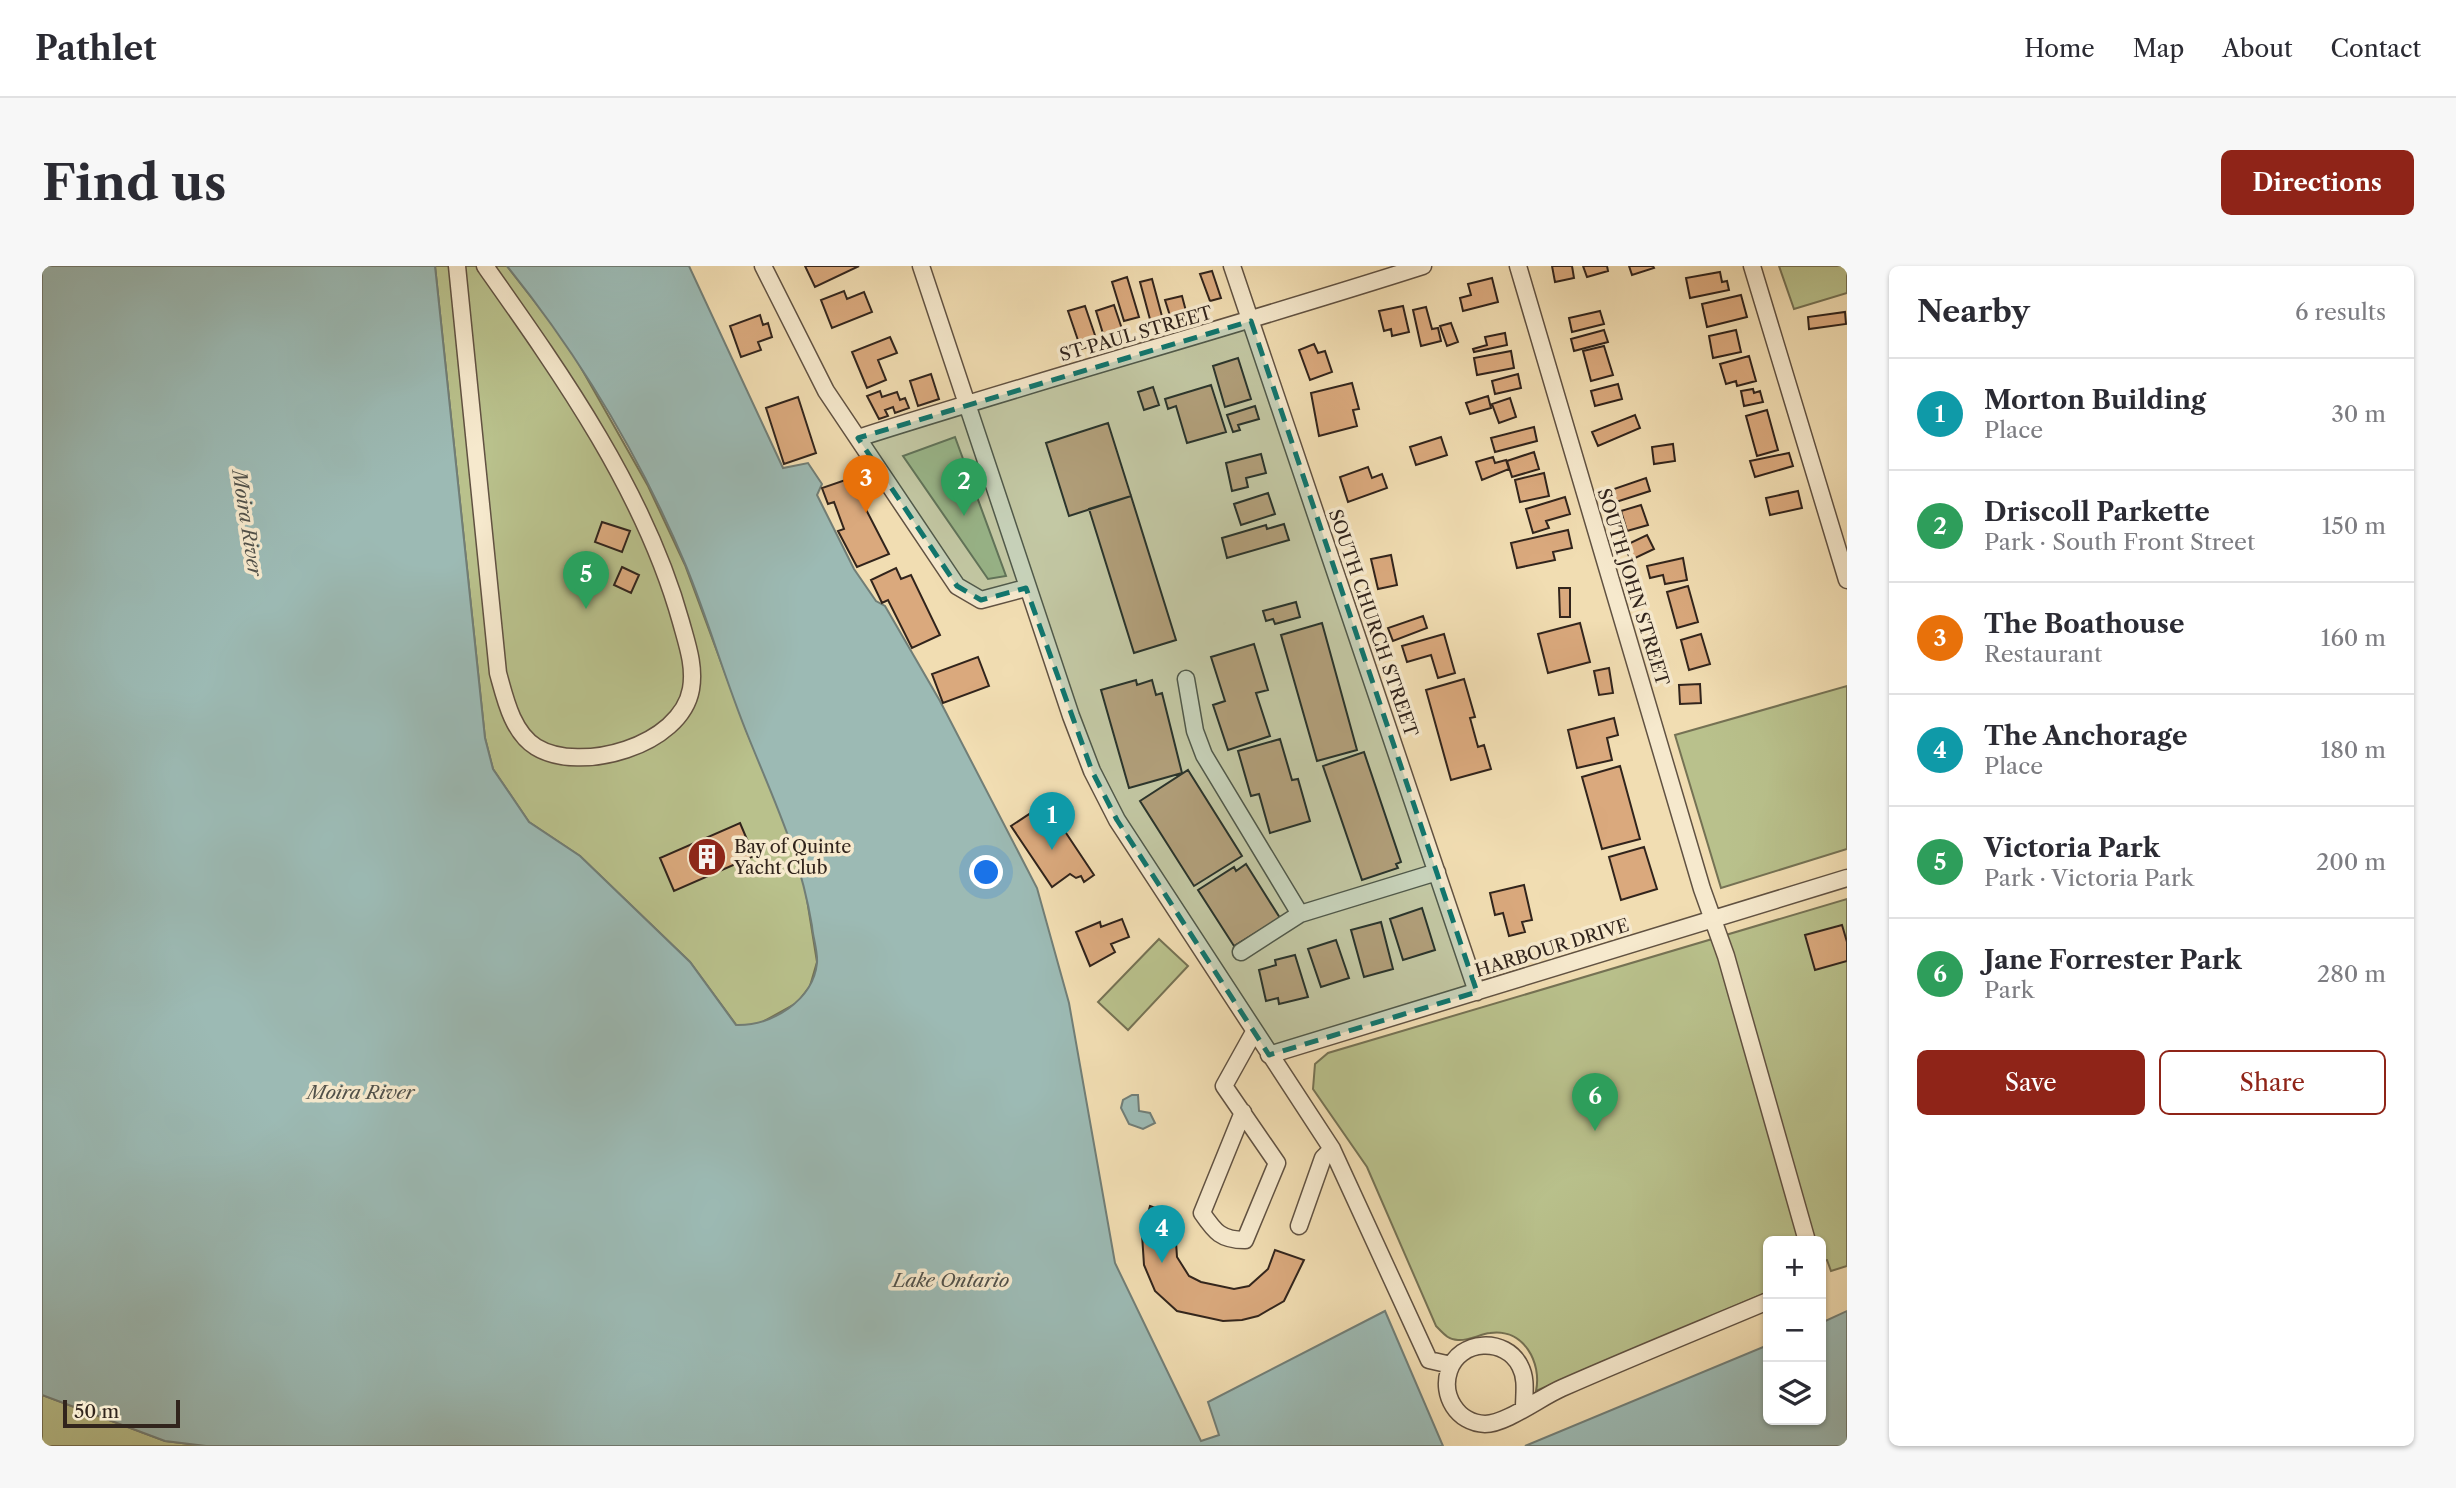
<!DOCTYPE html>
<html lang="en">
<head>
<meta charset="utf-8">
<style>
  :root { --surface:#fff; --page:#f7f7f7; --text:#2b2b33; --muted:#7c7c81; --line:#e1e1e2; --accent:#8f2418 }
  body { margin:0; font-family:"Libre Caslon Text",serif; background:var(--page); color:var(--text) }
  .controls { position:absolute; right:21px; bottom:21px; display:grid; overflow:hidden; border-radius:10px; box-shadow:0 2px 5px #0004 }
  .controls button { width:63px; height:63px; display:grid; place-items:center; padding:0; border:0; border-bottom:2px solid var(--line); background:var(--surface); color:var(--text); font:35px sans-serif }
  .scale { position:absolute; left:21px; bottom:18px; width:117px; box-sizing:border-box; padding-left:7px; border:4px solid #31241c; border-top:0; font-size:19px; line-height:24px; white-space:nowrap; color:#31241c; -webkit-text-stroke:5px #f6e9cd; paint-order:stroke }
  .you { position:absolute; left:945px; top:607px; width:24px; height:24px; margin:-18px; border:5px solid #fff; border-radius:50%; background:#1a73e8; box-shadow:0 0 0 10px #1a73e833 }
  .badge { display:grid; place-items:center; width:46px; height:46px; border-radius:50%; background:var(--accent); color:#fff; font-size:23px; font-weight:700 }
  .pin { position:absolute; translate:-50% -58px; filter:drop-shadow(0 2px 4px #0008) }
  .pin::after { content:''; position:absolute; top:37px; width:24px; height:21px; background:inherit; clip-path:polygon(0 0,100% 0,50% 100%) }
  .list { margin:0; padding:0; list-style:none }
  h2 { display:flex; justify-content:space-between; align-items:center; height:91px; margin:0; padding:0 28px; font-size:30px }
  h2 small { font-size:23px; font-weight:400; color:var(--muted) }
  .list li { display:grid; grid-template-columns:46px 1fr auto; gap:21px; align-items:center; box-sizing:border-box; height:112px; padding:0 28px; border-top:2px solid var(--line) }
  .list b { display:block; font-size:26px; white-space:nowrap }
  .list p { margin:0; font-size:23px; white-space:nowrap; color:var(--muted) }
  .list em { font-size:23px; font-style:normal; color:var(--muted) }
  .actions { display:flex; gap:14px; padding:21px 28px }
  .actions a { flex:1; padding:16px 0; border:2px solid var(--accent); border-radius:10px; text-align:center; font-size:24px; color:var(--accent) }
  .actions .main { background:var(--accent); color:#fff }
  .icon { flex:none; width:38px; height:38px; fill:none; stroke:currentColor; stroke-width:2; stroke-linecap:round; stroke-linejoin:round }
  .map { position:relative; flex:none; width:1805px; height:1180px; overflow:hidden; border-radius:10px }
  header { display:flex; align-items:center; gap:42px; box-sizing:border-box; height:98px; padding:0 35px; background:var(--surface); border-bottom:2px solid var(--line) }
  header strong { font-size:33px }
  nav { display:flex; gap:38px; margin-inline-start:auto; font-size:24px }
  .intro { display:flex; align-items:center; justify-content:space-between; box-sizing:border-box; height:168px; padding:0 42px }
  h1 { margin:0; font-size:49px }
  .button { padding:18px 32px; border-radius:10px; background:var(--accent); color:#fff; font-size:24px; font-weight:700 }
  main { display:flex; gap:42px; padding:0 42px }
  aside { flex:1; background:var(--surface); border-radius:10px; box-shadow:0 2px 5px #0004 }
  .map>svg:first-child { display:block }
  .green { fill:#b9c18c; stroke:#757254; stroke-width:2 }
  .water { fill:#9cbab4; stroke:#717e77; stroke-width:2 }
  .building { fill:#daa97d; stroke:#31241c; stroke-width:2 }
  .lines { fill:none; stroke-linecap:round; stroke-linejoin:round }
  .minor-casing { stroke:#615242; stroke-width:19 }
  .minor { stroke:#f6e9cd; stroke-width:16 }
  .marked { fill:#0f766e; fill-opacity:0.2; stroke:#0f766e; stroke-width:5; stroke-dasharray:14 9; stroke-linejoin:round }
  .labels { text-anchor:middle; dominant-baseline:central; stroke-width:7; stroke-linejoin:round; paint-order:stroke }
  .street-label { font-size:18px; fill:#31241c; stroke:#f6e9cd }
  .poi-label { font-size:18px; fill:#31241c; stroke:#f6e9cd; text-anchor:start }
  .water-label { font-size:19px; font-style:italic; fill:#51514a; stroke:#f6e9cd }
</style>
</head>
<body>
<header>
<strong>Pathlet</strong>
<nav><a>Home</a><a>Map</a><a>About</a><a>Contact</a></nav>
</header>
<div class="intro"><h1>Find us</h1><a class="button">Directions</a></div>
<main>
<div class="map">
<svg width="1805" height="1180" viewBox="0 0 1805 1180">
  <rect width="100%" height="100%" fill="#f1ddb2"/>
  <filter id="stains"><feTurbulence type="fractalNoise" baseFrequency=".00286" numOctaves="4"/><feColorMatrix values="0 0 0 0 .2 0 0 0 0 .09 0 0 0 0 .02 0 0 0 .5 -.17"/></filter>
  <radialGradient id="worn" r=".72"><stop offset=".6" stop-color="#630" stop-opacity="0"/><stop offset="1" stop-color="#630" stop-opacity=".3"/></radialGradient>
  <path class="green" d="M393,0H465L525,77L606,220L643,299L706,469L749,570L763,621L775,696L768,720L755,737L715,759L695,760L648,696L538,590L487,556L451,503L443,472Z
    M1737,0H1805V27L1752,43Z
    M913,171L964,310L946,313L861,190Z
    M1805,420V583L1679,622L1633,469Z
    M1805,633V1000L1789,1005L1785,994L1779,995V975H1726V1026L1494,1125C1500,1097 1482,1062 1448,1067C1438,1068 1427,1075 1416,1074C1406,1074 1401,1067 1394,1060L1325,901L1271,823L1273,798L1286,787Z
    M1117,673L1146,700L1086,764L1056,736Z
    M0,1129L123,1175L164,1180H0Z"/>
  <path class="water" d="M0,0H393L443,472L451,503L487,556L538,590L648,696L694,759C729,760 771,735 775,697C776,686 771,672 770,660C758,588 733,537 706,470C683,414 667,356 644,300C599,192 538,91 465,0H647L741,202L766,197L780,218L775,229L812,303L834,335L843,340L898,435L995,622L1027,737L1073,997L1159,1175L1177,1169L1166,1136L1343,1045L1401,1180H164L123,1175L0,1129Z
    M1090,829H1096L1097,845L1108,847L1113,857L1101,863L1087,858L1079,842L1081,834Z
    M1805,1045V1180H1483L1726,1079V1154H1779V1057Z"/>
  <path class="building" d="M763,0H817L773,21Z
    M1510,0H1530L1532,12L1513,16Z
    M1541,0H1565L1566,5L1545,11Z
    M1587,0H1611L1612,2L1590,9Z
    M1170,5L1179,32L1168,35L1158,8Z
    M1678,6L1680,16L1685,15L1687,24L1648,32L1644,12Z
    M1085,11L1097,51L1082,55L1070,16Z
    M1450,12L1456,36L1421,45L1418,32L1429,29L1426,18Z
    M1110,13L1121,54L1109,57L1098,16Z
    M802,25L805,33L822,26L830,46L790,62L779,34Z
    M1699,29L1705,51L1665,61L1660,38Z
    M1140,30L1145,49L1129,53L1123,34Z
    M1072,39L1082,69L1063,74L1054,45Z
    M1043,40L1056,78L1039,83L1026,45Z
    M1361,40L1367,66L1350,70L1349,63L1342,65L1337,45Z
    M1384,41L1390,63L1396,62L1399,75L1379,80L1371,44Z
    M1558,45L1562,58L1530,66L1527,52Z
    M1803,46L1804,58L1767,63L1766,51Z
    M718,49L721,59L726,57L730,71L716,76L719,84L699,91L688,60Z
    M1409,57L1416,76L1405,80L1398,60Z
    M1562,64L1566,76L1532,85L1529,73Z
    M1694,64L1699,86L1671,92L1667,70Z
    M1463,67L1465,79L1432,86L1431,83L1445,79L1443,71Z
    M848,71L855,87L836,94L844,114L825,122L810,86Z
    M1272,78L1276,87L1283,85L1290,106L1268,114L1257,84Z
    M1562,80L1571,109L1549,115L1541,85Z
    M1469,85L1472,102L1435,109L1432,92Z
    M1707,90L1714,115L1695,120L1694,115L1684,118L1678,98Z
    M1196,92L1209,133L1183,141L1171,100Z
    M889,108L897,133L876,140L868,115Z
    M1476,108L1479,122L1453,128L1450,115Z
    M1310,117L1317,143L1311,144L1315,160L1277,170L1269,127Z
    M1576,118L1580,133L1553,140L1549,125Z
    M1169,119L1184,166L1145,177L1134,140L1126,143L1123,133Z
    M1111,121L1117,139L1102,144L1096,126Z
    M1711,123L1712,127L1718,125L1721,136L1702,140L1699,125Z
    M838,125L840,131L855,126L858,134L863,132L867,142L853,147L851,141L843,144L846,150L837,153L825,130Z
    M1446,130L1449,142L1428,148L1424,137Z
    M756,131L774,187L742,198L724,142Z
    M1468,132L1474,151L1457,157L1450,138Z
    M1213,140L1217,153L1196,159L1198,164L1191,166L1185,149Z
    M1725,144L1736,184L1715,190L1704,150Z
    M1593,149L1598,162L1556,180L1550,166Z
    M1066,157L1089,230L1027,250L1004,177Z
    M1492,161L1495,175L1453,186L1449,172Z
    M1399,171L1405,189L1374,199L1368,181Z
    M1631,178L1633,195L1612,198L1610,181Z
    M1492,186L1497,203L1470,211L1465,195Z
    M1747,187L1751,200L1713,211L1708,195Z
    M1219,188L1224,207L1204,212L1206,221L1190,225L1184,197Z
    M1451,191L1453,197L1464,194L1467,203L1440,214L1434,196Z
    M1326,201L1330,212L1340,208L1345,222L1306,236L1298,211Z
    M1502,207L1507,230L1478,236L1473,214Z
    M815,210L821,226L816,228L847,288L815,301L796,265L802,263L792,236L786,238L780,222Z
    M1604,212L1608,225L1574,236L1569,224Z
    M1756,225L1760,242L1728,249L1724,232Z
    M1226,227L1233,248L1199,259L1192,238Z
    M1089,230L1134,374L1092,387L1047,243Z
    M1523,231L1528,248L1504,255L1507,262L1491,267L1484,243Z
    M1599,239L1606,259L1585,265L1579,245Z
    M560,256L588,265L580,286L553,276Z
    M1242,258L1247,274L1185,292L1180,272L1224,259L1225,263Z
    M1526,264L1530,282L1511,286L1513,294L1475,302L1469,277Z
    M1605,269L1612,283L1589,294L1582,280Z
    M1349,289L1355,319L1336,323L1329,293Z
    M1641,292L1645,314L1623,318L1621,309L1608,312L1605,300Z
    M580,301L597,309L589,327L572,319Z
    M854,302L859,313L869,309L898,369L870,382L846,334L840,337L829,314Z
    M1646,320L1656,356L1635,362L1625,326Z
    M1517,322H1528V351H1518Z
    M1254,336L1258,351L1233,358L1231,353L1224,355L1221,345Z
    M1381,350L1385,362L1351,375L1346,362Z
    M1280,357L1315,484L1275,495L1239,369Z
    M1538,357L1548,396L1506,407L1496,368Z
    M1402,368L1413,407L1396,412L1389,389L1365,396L1360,380Z
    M1659,368L1668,398L1647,404L1639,374Z
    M1212,378L1226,424L1214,427L1228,470L1186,484L1171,439L1183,435L1169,391Z
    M936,391L947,420L901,437L890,408Z
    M1567,402L1571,427L1557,429L1552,405Z
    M1422,413L1433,451L1428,452L1436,481L1442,479L1449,503L1409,514L1384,424Z
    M1094,414L1095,419L1110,414L1114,429L1120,427L1140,507L1087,522L1059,424Z
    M1658,418L1659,437L1638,438L1637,419Z
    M1572,452L1576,469L1565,472L1570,494L1535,502L1526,464Z
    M1238,473L1250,514L1256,513L1268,555L1228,567L1217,528L1209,530L1196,485Z
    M1322,486L1359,596L1354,598L1356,602L1320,614L1281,500Z
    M1578,500L1598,573L1560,583L1540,511Z
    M1146,504L1200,590L1152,620L1098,535Z
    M1004,537L1052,609L1042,616L1039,610L1034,612L1028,608L1010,621L969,560Z
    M698,557L712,590L632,625L618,592Z
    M1602,581L1615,623L1579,634L1567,591Z
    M1204,598L1238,652L1192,680L1156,624L1192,601L1194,605Z
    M1482,619L1490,654L1480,656L1483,666L1467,670L1461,647L1453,649L1448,627Z
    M1380,642L1393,684L1361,694L1348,653Z
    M1080,653L1087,671L1069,678L1073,686L1048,700L1034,666L1058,656L1059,661Z
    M1339,656L1351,703L1322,711L1309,664Z
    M1800,659L1805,676V695L1773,704L1763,669Z
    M1294,674L1307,712L1279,721L1266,683Z
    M1253,689L1266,731L1237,738L1236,732L1224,735L1217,704L1234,699L1233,694Z
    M1108,940L1138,951L1134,976L1135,991L1147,1010L1159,1016L1192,1023L1207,1020L1226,1003L1233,984L1262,994L1242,1035L1216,1050L1200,1054L1181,1055L1135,1045L1113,1025L1102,999L1100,968Z"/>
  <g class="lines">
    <g class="minor-casing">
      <path id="minor" d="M415,0L456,407C463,432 470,466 494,481C538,508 639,480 649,423C653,400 645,378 639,356C603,226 520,109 443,0
        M721,0L784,125L915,320L939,334L984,322
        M879,0L1029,450L1050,505L1075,554L1290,883L1387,1094L1409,1099
        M1190,0L1435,726
        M1476,0L1660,623L1684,690L1765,975
        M1710,0L1805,314
        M816,172C1004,112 1194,60 1381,0
        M1144,413L1153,465L1162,489L1258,648
        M1199,686L1258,648L1395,606
        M1227,789L1805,612
        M1201,846L1160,947C1173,966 1179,974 1203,974L1235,897L1182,820L1212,766
        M1257,960L1281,892L1290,883
        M1482,1142C1482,1128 1485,1113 1478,1100C1464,1071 1417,1073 1407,1105C1399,1129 1415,1157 1443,1158C1464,1158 1499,1131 1520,1122C1588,1092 1657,1064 1726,1035"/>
    </g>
    <use href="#minor" class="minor"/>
  </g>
  <path class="marked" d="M1209,55L1435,726L1227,789L1075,554L1050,505L984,322L939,334L915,320L816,172Z"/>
  <defs>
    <g id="building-disc" transform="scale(2.0125)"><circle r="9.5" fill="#8f2418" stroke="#f6e9cd"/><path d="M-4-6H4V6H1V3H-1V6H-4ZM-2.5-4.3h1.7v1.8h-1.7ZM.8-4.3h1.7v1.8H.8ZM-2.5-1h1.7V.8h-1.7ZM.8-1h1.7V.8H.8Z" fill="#fff"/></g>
  </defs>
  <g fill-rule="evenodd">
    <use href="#building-disc" x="665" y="591"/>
  </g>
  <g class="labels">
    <g class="street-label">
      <text transform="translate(1094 68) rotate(-16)">ST PAUL STREET</text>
      <text transform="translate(1591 321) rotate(73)">SOUTH JOHN STREET</text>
      <text transform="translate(1331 357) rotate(71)">SOUTH CHURCH STREET</text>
      <text transform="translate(1510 682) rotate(-17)">HARBOUR DRIVE</text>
    </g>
    <g class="poi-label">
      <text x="692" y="581">Bay of Quinte<tspan x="692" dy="21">Yacht Club</tspan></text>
    </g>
    <g class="water-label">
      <text transform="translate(205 257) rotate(81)">Moira River</text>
      <text x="319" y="826">Moira River</text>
      <text x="909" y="1014">Lake Ontario</text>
    </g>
  </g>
  <rect width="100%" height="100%" filter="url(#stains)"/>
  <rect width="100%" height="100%" fill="url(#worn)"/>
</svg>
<div class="controls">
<button>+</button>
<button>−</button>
<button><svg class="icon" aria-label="layers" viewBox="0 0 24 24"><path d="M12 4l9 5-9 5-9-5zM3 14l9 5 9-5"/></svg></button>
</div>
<div class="scale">50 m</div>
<div class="you"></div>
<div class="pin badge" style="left:1010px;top:584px;background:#0f9aa8">1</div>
<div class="pin badge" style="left:922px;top:250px;background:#2e9e5b">2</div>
<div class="pin badge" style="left:824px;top:247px;background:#e8710a">3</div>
<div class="pin badge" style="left:1120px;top:997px;background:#0f9aa8">4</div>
<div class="pin badge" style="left:544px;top:343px;background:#2e9e5b">5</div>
<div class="pin badge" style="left:1553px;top:865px;background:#2e9e5b">6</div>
</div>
<aside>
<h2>Nearby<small>6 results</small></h2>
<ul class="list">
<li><span class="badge" style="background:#0f9aa8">1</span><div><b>Morton Building</b><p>Place</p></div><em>30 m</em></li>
<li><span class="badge" style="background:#2e9e5b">2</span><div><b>Driscoll Parkette</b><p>Park · South Front Street</p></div><em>150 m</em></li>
<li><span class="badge" style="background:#e8710a">3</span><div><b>The Boathouse</b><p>Restaurant</p></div><em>160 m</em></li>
<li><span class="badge" style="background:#0f9aa8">4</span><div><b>The Anchorage</b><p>Place</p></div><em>180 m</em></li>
<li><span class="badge" style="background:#2e9e5b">5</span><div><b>Victoria Park</b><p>Park · Victoria Park</p></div><em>200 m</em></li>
<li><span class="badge" style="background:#2e9e5b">6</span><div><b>Jane Forrester Park</b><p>Park</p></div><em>280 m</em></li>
</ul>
<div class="actions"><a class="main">Save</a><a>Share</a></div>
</aside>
</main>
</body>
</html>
